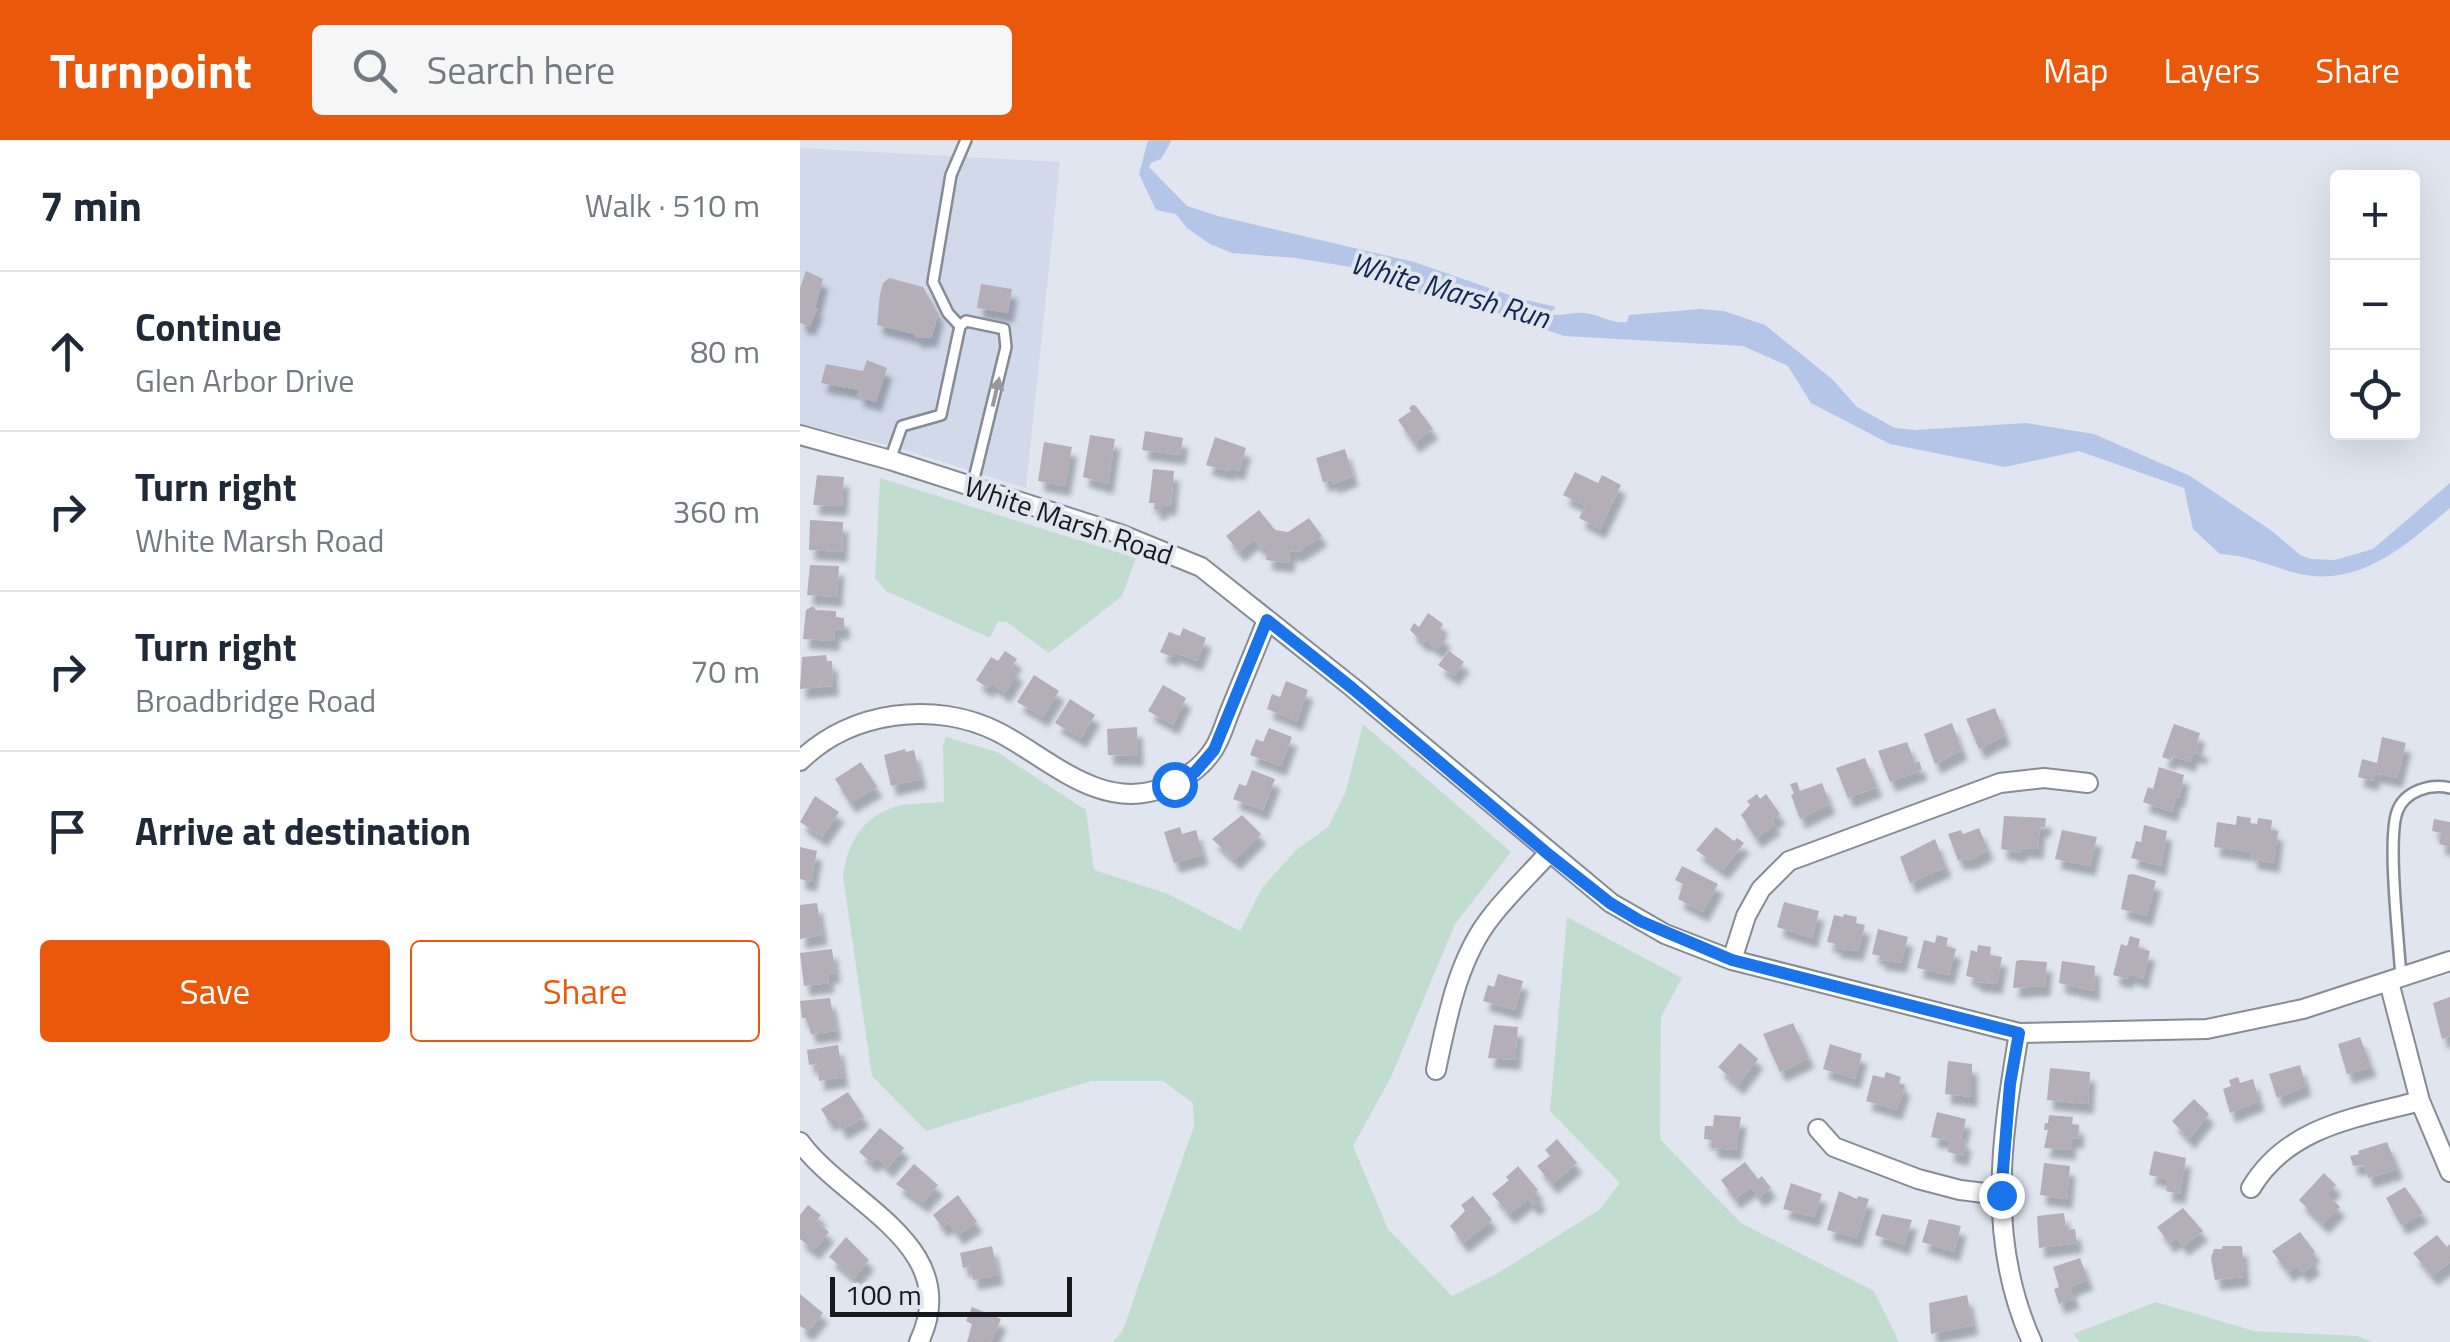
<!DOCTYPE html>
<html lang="en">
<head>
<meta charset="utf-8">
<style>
  :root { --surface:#fff; --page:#f6f6f7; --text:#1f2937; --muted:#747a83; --line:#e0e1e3; --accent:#ea580c }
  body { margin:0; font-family:"Titillium Web",sans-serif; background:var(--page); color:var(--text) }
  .controls { position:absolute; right:30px; top:30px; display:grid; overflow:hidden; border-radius:10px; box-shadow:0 10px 40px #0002 }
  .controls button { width:90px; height:90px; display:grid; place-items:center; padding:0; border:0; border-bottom:2px solid var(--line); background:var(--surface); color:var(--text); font:50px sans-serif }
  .scale { position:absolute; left:30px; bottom:25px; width:242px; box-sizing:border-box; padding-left:10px; border:5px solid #17191d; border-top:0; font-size:28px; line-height:35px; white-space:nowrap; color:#17191d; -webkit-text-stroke:8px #e0e5ef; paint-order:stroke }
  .stop { position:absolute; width:30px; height:30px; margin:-22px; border:8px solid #1a73e8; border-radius:50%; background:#fff }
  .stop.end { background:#1a73e8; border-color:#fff; box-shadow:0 2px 10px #0008 }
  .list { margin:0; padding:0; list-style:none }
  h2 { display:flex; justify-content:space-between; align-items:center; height:130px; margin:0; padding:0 40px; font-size:42px }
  h2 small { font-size:32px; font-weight:400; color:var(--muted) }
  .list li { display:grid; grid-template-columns:65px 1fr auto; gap:30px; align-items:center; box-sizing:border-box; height:160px; padding:0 40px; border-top:2px solid var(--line) }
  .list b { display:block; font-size:38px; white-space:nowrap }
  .list p { margin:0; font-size:32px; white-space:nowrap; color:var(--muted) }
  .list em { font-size:32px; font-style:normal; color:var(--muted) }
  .actions { display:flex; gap:20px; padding:30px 40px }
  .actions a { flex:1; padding:22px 0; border:2px solid var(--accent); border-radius:10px; text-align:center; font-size:35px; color:var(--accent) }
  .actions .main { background:var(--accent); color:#fff }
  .icon { flex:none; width:55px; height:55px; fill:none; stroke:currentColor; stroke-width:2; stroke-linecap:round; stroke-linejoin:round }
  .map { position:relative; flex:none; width:1650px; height:1202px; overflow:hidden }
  header { display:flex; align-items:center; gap:60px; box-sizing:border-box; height:140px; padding:0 50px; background:var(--accent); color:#fff }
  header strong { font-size:48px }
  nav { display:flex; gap:55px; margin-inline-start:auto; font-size:35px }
  .search { width:700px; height:90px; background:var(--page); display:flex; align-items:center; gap:25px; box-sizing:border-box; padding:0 35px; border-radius:10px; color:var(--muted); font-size:38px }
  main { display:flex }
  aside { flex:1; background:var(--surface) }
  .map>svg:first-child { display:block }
  .built { fill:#d1d9ea }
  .green { fill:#c1ddcf }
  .water { fill:#b3c6e7 }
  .building { fill:#b4aeb8; filter:url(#shadow) }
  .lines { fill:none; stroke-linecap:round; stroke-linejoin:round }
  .lane-casing { stroke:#868b94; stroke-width:14 }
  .street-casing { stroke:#868b94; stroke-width:22 }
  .lane { stroke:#fff; stroke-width:9 }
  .street { stroke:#fff; stroke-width:18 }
  .oneway { fill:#979899 }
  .route { stroke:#1a73e8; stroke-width:12 }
  .labels { text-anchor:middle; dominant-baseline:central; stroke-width:8; stroke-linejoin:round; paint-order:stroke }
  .street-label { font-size:28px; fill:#17191d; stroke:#e0e5ef }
  .water-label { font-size:30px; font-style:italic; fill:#112851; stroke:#e0e5ef }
</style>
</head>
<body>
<header>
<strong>Turnpoint</strong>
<div class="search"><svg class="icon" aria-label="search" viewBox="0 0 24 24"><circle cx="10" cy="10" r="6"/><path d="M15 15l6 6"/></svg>Search here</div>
<nav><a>Map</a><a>Layers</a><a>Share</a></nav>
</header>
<main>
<aside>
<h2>7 min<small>Walk · 510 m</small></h2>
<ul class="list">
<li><svg class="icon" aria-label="ahead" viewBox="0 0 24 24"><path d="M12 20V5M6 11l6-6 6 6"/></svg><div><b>Continue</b><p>Glen Arbor Drive</p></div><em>80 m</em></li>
<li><svg class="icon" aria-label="right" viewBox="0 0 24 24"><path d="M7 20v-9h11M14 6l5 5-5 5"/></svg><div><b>Turn right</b><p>White Marsh Road</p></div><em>360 m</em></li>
<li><svg class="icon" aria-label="right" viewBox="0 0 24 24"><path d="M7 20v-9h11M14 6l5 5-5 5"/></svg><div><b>Turn right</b><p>Broadbridge Road</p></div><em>70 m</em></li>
<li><svg class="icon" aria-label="arrive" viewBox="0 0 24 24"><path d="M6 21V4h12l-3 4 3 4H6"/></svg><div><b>Arrive at destination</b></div></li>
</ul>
<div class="actions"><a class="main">Save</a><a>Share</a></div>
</aside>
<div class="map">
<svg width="1650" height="1202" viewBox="0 0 1650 1202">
  <defs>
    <filter id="shadow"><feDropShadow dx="5.5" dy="10" stdDeviation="2.5" flood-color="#0004"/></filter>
  </defs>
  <rect width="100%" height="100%" fill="#e0e5ef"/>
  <path class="built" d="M0,8L260,22L226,348L99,308L0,284Z"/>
  <path class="green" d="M80,338L336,418L322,456L249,513L207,482L198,481L190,498L86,451L75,438Z
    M563,584L711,712L655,784L591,937L553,1006L588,1089L652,1156L698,1133L799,1070L820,1043L750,971L767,777L882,838L861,877L860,999L941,1083L1074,1151L1099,1202H313L323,1190L394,986L393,963L363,941H291L126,991L72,936L43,737C46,708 59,681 89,669C104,662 127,664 144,662L143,606L146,597L197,612L286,670L294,730L368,754L440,791L462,748L496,710L528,687L546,651Z
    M1356,1162L1454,1191L1557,1196L1573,1202H1280L1273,1194Z"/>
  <path class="water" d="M348,0H372L361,19L351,23L349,27L387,66L418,76L614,122L718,158L756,167L749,174C762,177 772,172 784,173C799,174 811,184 827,182L829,175L900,169L924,171L965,185L1032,239L1057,267L1095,288L1115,290L1226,283L1294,294L1390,336L1472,391L1500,415L1511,419L1535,420L1573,409L1650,343V368C1606,405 1559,449 1496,433C1469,426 1448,415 1420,414L1393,389L1384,348L1279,311L1205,327L1090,304L1011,263L988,226L943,206L764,196L645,155L620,154L569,130L496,118L432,113L410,104L387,88L376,74L356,70L339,34Z"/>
  <path class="building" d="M6,131L23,139L15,168H18L10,186L0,183V148Z
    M89,138L123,147L138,174L132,197L116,198L114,194L77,185L80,154L83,143Z
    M181,144L212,149L208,173L177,168Z
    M67,220L87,228L76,262L57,256L59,250L21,243L26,224L63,231Z
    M612,265L616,266L633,289L614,303L598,280L611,271L609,268Z
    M345,291L383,298L380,315L342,310Z
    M290,295L315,299L308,344L283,337Z
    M415,297L446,308L439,331L431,328L428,331L406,325Z
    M244,302L272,307L265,346L238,341Z
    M545,309L553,336L533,344L532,340L523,342L516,318Z
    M353,329L374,331L371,366L362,365V370L354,369L355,363H349Z
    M775,332L798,343L802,335L821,345L800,389L779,378L785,366L763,355Z
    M17,335L44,337L42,366L13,365Z
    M459,370L475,390L488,392L509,378L522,396L498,412L490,411L489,423L466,420L468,408L460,407L454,399L439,412L426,396Z
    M10,380L43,382L42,412L9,410Z
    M10,425L39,426L37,457L7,455Z
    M13,466L16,470L36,471V477L44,478V490L35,489L34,501L3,499L6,470Z
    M628,473L643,484L638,492L646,498L638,509L625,500L623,503L610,490L614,483L619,487Z
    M383,488L406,498L397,521L374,512L372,517L360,512L369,492L380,496Z
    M205,511L217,519L211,528L218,532L205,553L191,543L188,548L176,540L191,517L198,521Z
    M649,511L664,522L654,536L638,525Z
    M26,515L27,521H32L33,546L0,549L2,517Z
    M234,535L259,551L243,577L217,562Z
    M486,541L508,550L497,581L467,569L472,554L480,557Z
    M363,545L386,558L373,585L348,571Z
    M270,559L295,575L281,598L255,583Z
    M1195,568L1205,595L1179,609L1166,579Z
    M1152,583L1162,610L1135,624L1124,594Z
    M1374,584L1400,593L1396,606L1403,608L1401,615L1393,613L1390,622L1372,616L1371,620L1362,617Z
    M337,587L338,616L308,615L307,589Z
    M469,588L492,597L481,626L450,615L456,599L463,602Z
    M1582,597L1606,603L1597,638L1575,633L1573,641L1558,637L1562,619L1577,623Z
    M1107,602L1115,623L1119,621L1122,630L1090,642L1078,611Z
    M105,609L106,612L114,610L121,639L91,646L84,615Z
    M1065,618L1077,647L1048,658L1036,628Z
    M61,622L77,647L50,663L35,639Z
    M1359,627L1384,635L1379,658L1376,657L1372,672L1343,662L1348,647L1353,649Z
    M452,630L475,639L463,670L433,659L439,644L446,646Z
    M997,642L1000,651L1022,643L1030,664L1000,679L991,655L994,654L990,644Z
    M957,654L960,659L966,654L980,674L972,680L975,685L956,698L941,675L950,665L947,661Z
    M15,656L39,672L22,697L0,682Z
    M442,675L461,694L435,720L412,699Z
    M1204,676L1246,678L1245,687H1240L1238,709L1222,708L1220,713L1201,709Z
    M1437,676L1451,678L1450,683L1457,684L1458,678L1472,680L1471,690L1478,691L1474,723L1451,719L1452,712L1414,707L1417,682L1436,685Z
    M1634,679L1650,682V707L1639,704L1641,693L1632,691Z
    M1344,685L1367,691L1361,726L1331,718L1336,701L1341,702Z
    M380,687L382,694L396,690L403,715L374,723L364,692Z
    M916,687L934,701L937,698L944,703L923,730L896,710Z
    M1179,688L1188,710L1172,719L1158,720L1148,694L1161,690L1163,694Z
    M1262,690L1297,697L1290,726L1255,719Z
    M1135,699L1146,727L1110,743L1100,717Z
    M0,707L17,711L11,742L0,739Z
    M882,726L918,744L903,772L878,759L883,744L875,740Z
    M1333,734L1356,741L1347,776L1321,769L1328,735Z
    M984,762L1019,771L1012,798L977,787Z
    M17,763L22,795L0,799V765Z
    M1044,774L1057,777L1056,783L1065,785L1058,811L1034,808L1036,804L1027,802L1034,775L1043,777Z
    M1078,789L1108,797L1101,823L1079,820L1080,816L1072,814Z
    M1137,795L1148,798L1146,806L1156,809L1149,835L1117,828L1124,800L1135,803Z
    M1330,796L1340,799L1338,808L1350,811L1343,839L1329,834L1327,839L1313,835L1321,804L1327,806Z
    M1178,805L1191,807L1190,815L1202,817L1197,844L1175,842V838L1166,836L1171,810L1177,812Z
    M32,809L35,833L28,834L29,843L4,846L0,813Z
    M1221,820L1247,822L1245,846L1213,848L1216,821Z
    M1262,821L1295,826L1294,851L1259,843Z
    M698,834L723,841L715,870L683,861L688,845L694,847Z
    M1650,857V896L1642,899L1633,863Z
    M30,858L36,891L11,894L6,878H2L0,861Z
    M993,883L1009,918L980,932L963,894Z
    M694,885L718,887L715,920L688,918Z
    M1560,897L1571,927L1547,934L1538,904Z
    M940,903L958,919L938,945L918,927Z
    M1030,904L1062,914L1055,939L1023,929Z
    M38,905L43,937L19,941L17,924L9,925L7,910Z
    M1148,921L1172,924V957L1145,954Z
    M1500,925L1506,946L1477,958L1469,934Z
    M1250,928L1290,932L1288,964L1247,960Z
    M1086,932L1101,937L1099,943L1105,945L1097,970L1066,961L1073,935L1084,938Z
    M1438,937L1440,943L1453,939L1459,961L1430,973L1423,949L1431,946L1429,940Z
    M48,952L64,977L42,990L35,978L29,982L21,969Z
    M1394,959L1409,974L1389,999L1372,981Z
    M1137,972L1166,979L1161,999L1166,1000L1163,1016L1148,1012L1150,1001L1131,997Z
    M914,975L941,977L936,1010L912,1008V1000L904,999L905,986H913Z
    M1249,975L1273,977L1272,984L1279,985L1278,999L1271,998L1270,1010L1244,1008L1248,990H1244L1245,983H1248Z
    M80,988L104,1008L88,1028L77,1018L72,1023L59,1012Z
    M757,999L777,1023L752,1044L737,1026L750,1016L745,1010Z
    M1587,1002L1598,1029L1568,1038L1564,1025L1553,1026L1550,1016L1559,1014L1558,1011Z
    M1354,1011L1386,1018L1380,1054L1366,1051L1368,1039L1349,1035Z
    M945,1022L958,1039L962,1036L971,1048L959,1057L951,1047L935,1059L921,1040Z
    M1244,1023L1270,1026L1267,1059L1240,1055Z
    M114,1024L138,1045L123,1063L96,1044Z
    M718,1026L738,1050L735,1053L741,1060L733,1066L728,1059L709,1074L692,1054L709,1040L706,1037Z
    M1524,1033L1536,1045L1527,1054L1540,1067L1523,1084L1499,1060Z
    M991,1043L1022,1054L1014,1077L983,1069Z
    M1605,1047L1623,1073L1601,1085L1586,1058Z
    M1039,1051L1057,1059L1058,1056L1069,1059L1057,1098L1027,1090Z
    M158,1055L177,1082L158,1095L149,1083L142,1087L133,1075Z
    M673,1056L692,1080L663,1103L650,1086L665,1071L661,1065Z
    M8,1065L21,1075L16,1081L29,1092L14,1110L0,1099V1075Z
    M1383,1068L1403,1091L1383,1106L1377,1098L1369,1103L1357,1087Z
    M1264,1073L1266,1090L1275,1089L1277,1103L1239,1108L1237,1076Z
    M1082,1074L1112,1080L1104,1105L1075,1095Z
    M1129,1079L1161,1086L1154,1112L1122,1102Z
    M1500,1092L1515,1112L1510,1116L1515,1124L1503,1133L1497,1126L1488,1132L1472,1111Z
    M1637,1095L1647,1107L1650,1104V1122L1632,1136L1613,1113Z
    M46,1097L69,1120L54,1138L29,1117Z
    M192,1106L198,1135L173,1140L170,1126L163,1128L160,1113Z
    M1422,1106H1442L1444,1137L1415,1140L1411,1118L1414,1109H1422Z
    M1280,1118L1288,1140L1270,1147L1274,1159L1259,1164L1254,1149L1259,1147L1253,1127Z
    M0,1154L23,1173L8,1191L0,1186Z
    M1167,1155L1173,1185L1131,1194L1129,1163Z
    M172,1167L201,1179L191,1202H167L172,1184L166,1181Z"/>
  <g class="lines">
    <g class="lane-casing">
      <path id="lane" d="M160,186L148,173L133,142L151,35L166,0
        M90,320L102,286L141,275L160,186L166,181L204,189L206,207L172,347
        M1601,838C1599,802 1587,701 1597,672C1604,651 1631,643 1650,648"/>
    </g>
    <g class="street-casing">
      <path id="street" d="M0,295L90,320L320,394L401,427L552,547L811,763L865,794L932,820L1219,893L1407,889L1503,869L1650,821
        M0,621C50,571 135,560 198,592C249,618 300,672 363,648C383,640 399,630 411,613C420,602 424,585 430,571C442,541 455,511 467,480
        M932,820L946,776L961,749L989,721L1200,643L1244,638L1288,643
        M1589,842L1620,961L1650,1032
        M1219,893C1201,1000 1186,1100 1232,1202
        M636,930C647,879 657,820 691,777C708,755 729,735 748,714
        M1018,989L1034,1007L1118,1039L1160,1050L1201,1055
        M0,1002C46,1065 165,1105 119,1202
        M1451,1048C1488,986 1556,978 1620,961"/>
    </g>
    <use href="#lane" class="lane"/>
    <use href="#street" class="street"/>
  </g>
  <defs><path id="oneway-solid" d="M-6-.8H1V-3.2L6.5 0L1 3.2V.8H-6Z" transform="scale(2.5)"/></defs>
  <use class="oneway" href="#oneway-solid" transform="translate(196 252) rotate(-77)"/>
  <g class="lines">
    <path class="route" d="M374,644L395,632L414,610L467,480L552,548L748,714L810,763L840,781L932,820L1219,893L1210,944L1201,1055"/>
  </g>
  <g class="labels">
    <g class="street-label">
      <text transform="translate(269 380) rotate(19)">White Marsh Road</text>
    </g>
    <g class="water-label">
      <text transform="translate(650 150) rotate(16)">White Marsh Run</text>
    </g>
  </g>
</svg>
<div class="controls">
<button>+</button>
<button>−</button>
<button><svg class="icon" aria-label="locate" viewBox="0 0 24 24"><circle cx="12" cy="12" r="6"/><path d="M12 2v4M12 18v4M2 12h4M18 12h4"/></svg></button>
</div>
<div class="scale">100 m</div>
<div class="stop" style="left:374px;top:644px"></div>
<div class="stop end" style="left:1201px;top:1055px"></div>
</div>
</main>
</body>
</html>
